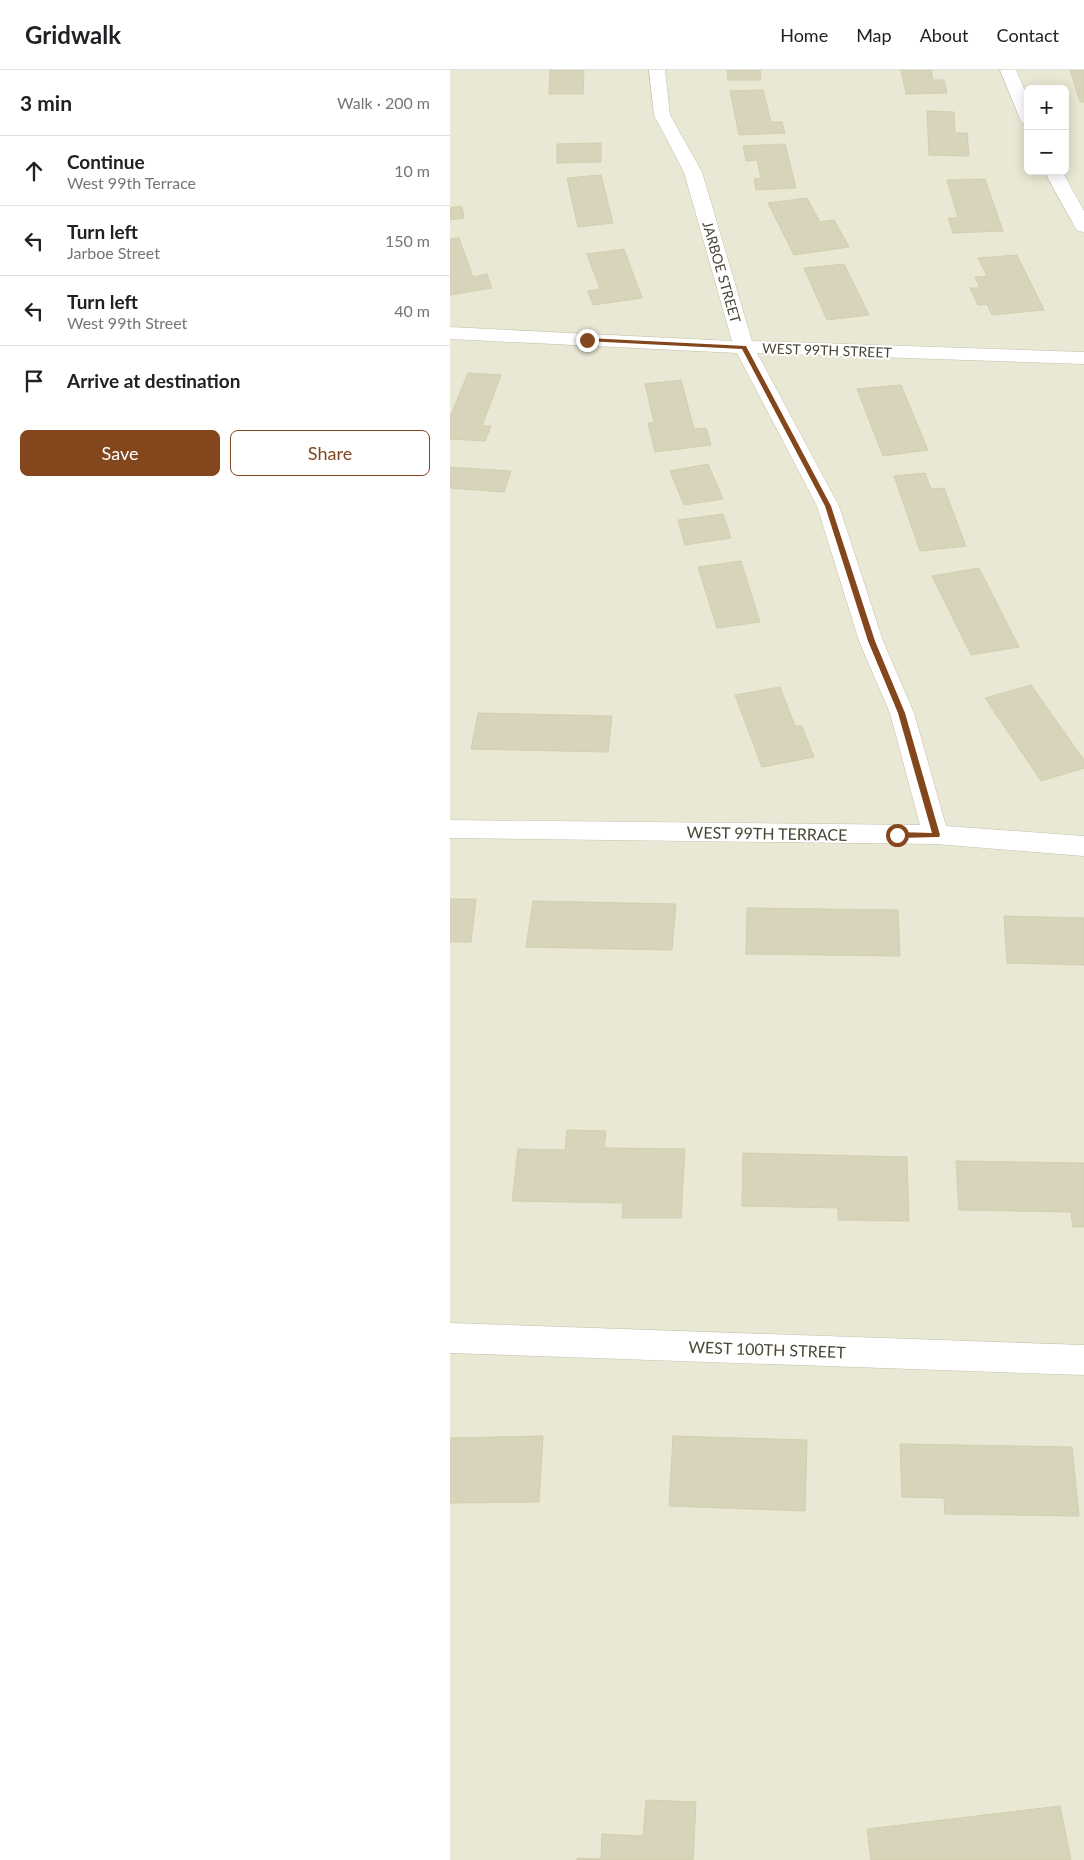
<!DOCTYPE html>
<html lang="en">
<head>
<meta charset="utf-8">
<style>
  :root { --surface:#fff; --page:#f6f6f6; --text:#202124; --muted:#757577; --line:#e0e0e0; --accent:#84471d }
  body { margin:0; font-family:Lato,sans-serif; background:var(--page); color:var(--text) }
  .controls { position:absolute; right:15px; top:15px; display:grid; overflow:hidden; border-radius:8px; box-shadow:0 2px 12px #0003 }
  .controls button { width:45px; height:45px; display:grid; place-items:center; padding:0; border:0; border-bottom:1px solid var(--line); background:var(--surface); color:var(--text); font:25px sans-serif }
  .stop { position:absolute; width:15px; height:15px; margin:-11px; border:4px solid #84471d; border-radius:50%; background:#fff }
  .stop.end { background:#84471d; border-color:#fff; box-shadow:0 1px 5px #0008 }
  .list { margin:0; padding:0; list-style:none }
  h2 { display:flex; justify-content:space-between; align-items:center; height:65px; margin:0; padding:0 20px; font-size:21px }
  h2 small { font-size:16px; font-weight:400; color:var(--muted) }
  .list li { display:grid; grid-template-columns:32px 1fr auto; gap:15px; align-items:center; box-sizing:border-box; height:70px; padding:0 20px; border-top:1px solid var(--line) }
  .list b { display:block; font-size:19px; white-space:nowrap }
  .list p { margin:0; font-size:16px; white-space:nowrap; color:var(--muted) }
  .list em { font-size:16px; font-style:normal; color:var(--muted) }
  .actions { display:flex; gap:10px; padding:15px 20px }
  .actions a { flex:1; padding:11px 0; border:1px solid var(--accent); border-radius:8px; text-align:center; font-size:18px; color:var(--accent) }
  .actions .main { background:var(--accent); color:#fff }
  .icon { flex:none; width:28px; height:28px; fill:none; stroke:currentColor; stroke-width:2; stroke-linecap:round; stroke-linejoin:round }
  .map { position:relative; flex:none; width:634px; height:1790px; overflow:hidden }
  header { display:flex; align-items:center; gap:30px; box-sizing:border-box; height:70px; padding:0 25px; background:var(--surface); border-bottom:1px solid var(--line) }
  header strong { font-size:24px }
  nav { display:flex; gap:28px; margin-inline-start:auto; font-size:18px }
  main { display:flex }
  aside { flex:1; background:var(--surface) }
  .map>svg:first-child { display:block }
  .residential { fill:#e9e8d4; fill-rule:evenodd }
  .building { fill:#d7d4bb; stroke:#d3ceae }
  .lines { fill:none; stroke-linecap:round; stroke-linejoin:round }
  .minor-casing { stroke:#c1bfa8; stroke-width:1 }
  .minor { fill:#fff; fill-rule:evenodd }
  .route { fill:#84471d }
  .labels { text-anchor:middle; dominant-baseline:central; stroke-width:4; stroke-linejoin:round; paint-order:stroke }
  .far-street-label { font-size:14px; fill:#494635; stroke:#fff }
  .street-label { font-size:16px; fill:#494635; stroke:#fff }
</style>
</head>
<body>
<header>
<strong>Gridwalk</strong>
<nav><a>Home</a><a>Map</a><a>About</a><a>Contact</a></nav>
</header>
<main>
<aside>
<h2>3 min<small>Walk · 200 m</small></h2>
<ul class="list">
<li><svg class="icon" aria-label="ahead" viewBox="0 0 24 24"><path d="M12 20V5M6 11l6-6 6 6"/></svg><div><b>Continue</b><p>West 99th Terrace</p></div><em>10 m</em></li>
<li><svg class="icon" aria-label="left" viewBox="0 0 24 24"><path d="M17 20v-9H6M10 6l-5 5 5 5"/></svg><div><b>Turn left</b><p>Jarboe Street</p></div><em>150 m</em></li>
<li><svg class="icon" aria-label="left" viewBox="0 0 24 24"><path d="M17 20v-9H6M10 6l-5 5 5 5"/></svg><div><b>Turn left</b><p>West 99th Street</p></div><em>40 m</em></li>
<li><svg class="icon" aria-label="arrive" viewBox="0 0 24 24"><path d="M6 21V4h12l-3 4 3 4H6"/></svg><div><b>Arrive at destination</b></div></li>
</ul>
<div class="actions"><a class="main">Save</a><a>Share</a></div>
</aside>
<div class="map">
<svg width="634" height="1790" viewBox="0 0 634 1790">
  <rect width="100%" height="100%" fill="#f5f4e7"/>
  <path class="residential" d="M0,0H634V1790H0ZM578,19H615V101H578Z"/>
  <path class="building" d="M100,0H134L133,24H99Z
    M277,0H310L311,10H278Z
    M451,0H481L483,10H494L497,23L456,24Z
    M620,0H634V32H630Z
    M313,20L321,52H332L335,63L289,65L280,21Z
    M477,41L504,42L505,63H517L519,86L479,85Z
    M151,73V92L107,93V74Z
    M335,74L346,118L306,120L304,109L311,108L307,90L296,91L293,76Z
    M151,105L163,153L128,157L117,108Z
    M535,109L553,161L503,163L498,148H508L497,110Z
    M357,128L370,152L384,150L399,177L344,185L318,133Z
    M12,136L14,148L0,150V138Z
    M9,168L23,207L37,204L42,218L0,225V169Z
    M174,179L192,228L143,235L138,221L150,219L137,184Z
    M567,185L594,240L542,245L537,234L528,235L520,218H530L525,207L537,206L528,188Z
    M394,194L419,245L377,250L354,198Z
    M18,303L51,305L32,356H41L35,371L0,369V347Z
    M231,310L244,359L256,358L261,375L205,382L198,353L204,352L195,314Z
    M451,315L478,380L433,386L407,319Z
    M258,394L273,429L234,435L220,401Z
    M0,397L61,401L54,422L0,418Z
    M475,403L481,419L494,418L516,476L470,481L444,406Z
    M273,444L281,468L235,475L228,450Z
    M291,491L310,552L267,558L248,497Z
    M529,498L569,577L521,585L482,506Z
    M581,615L634,690V698L591,711L535,628Z
    M330,617L345,656H352L364,687L312,697L285,625Z
    M28,643L162,646L158,682L21,679Z
    M0,829H26L21,872H0Z
    M83,831L226,834L222,880L76,877Z
    M297,838L448,840L450,886L296,884Z
    M554,846L634,848V895L557,893Z
    M117,1060L156,1061L154,1078L235,1079L231,1148H172L173,1133L62,1131L68,1079L115,1080Z
    M293,1083L457,1087L459,1151L388,1150V1138L292,1136Z
    M506,1091L634,1093V1157H623L621,1142L509,1140Z
    M93,1366L89,1432L0,1433V1368Z
    M223,1366L357,1370L355,1441L219,1436Z
    M450,1374L622,1377L629,1446L495,1444L494,1428L452,1427Z
    M196,1730L246,1732L243,1790H127V1788L151,1789L152,1764L193,1766Z
    M610,1736L621,1790H421L417,1759Z"/>
  <g class="lines">
    <g class="minor-casing">
      <path id="minor" d="M199,0H215L220,45L252,102L302,271L634,282V294L307,283L389,436L433,571L464,643L496,756L634,766V786L486,774L0,768V750L470,755L440,643L409,571L367,436L287,283L0,269V257L282,271L234,102L204,45Z
        M550,0H566L578,28V54L572,53L570,49Z
        M594,101H612L634,141V162L628,161L625,157Z
        M0,1253L634,1275V1305L0,1283Z"/>
    </g>
    <use href="#minor" class="minor"/>
  </g>
  <path class="route" d="M137,268L296,276L381,436L425,571L455,643L490,765L489,767L447,768L444,765L447,762L482,763L448,643L418,571L375,436L292,279L135,271Z"/>
  <g class="labels">
    <g class="far-street-label">
      <text transform="translate(272 202) rotate(74)">JARBOE STREET</text>
      <text transform="translate(377 280) rotate(2)">WEST 99TH STREET</text>
    </g>
    <g class="street-label">
      <text transform="translate(317 763) rotate(1)">WEST 99TH TERRACE</text>
      <text transform="translate(317 1279) rotate(2)">WEST 100TH STREET</text>
    </g>
  </g>
</svg>
<div class="controls">
<button>+</button>
<button>−</button>
</div>
<div class="stop" style="left:447px;top:765px"></div>
<div class="stop end" style="left:137px;top:270px"></div>
</div>
</main>
</body>
</html>
